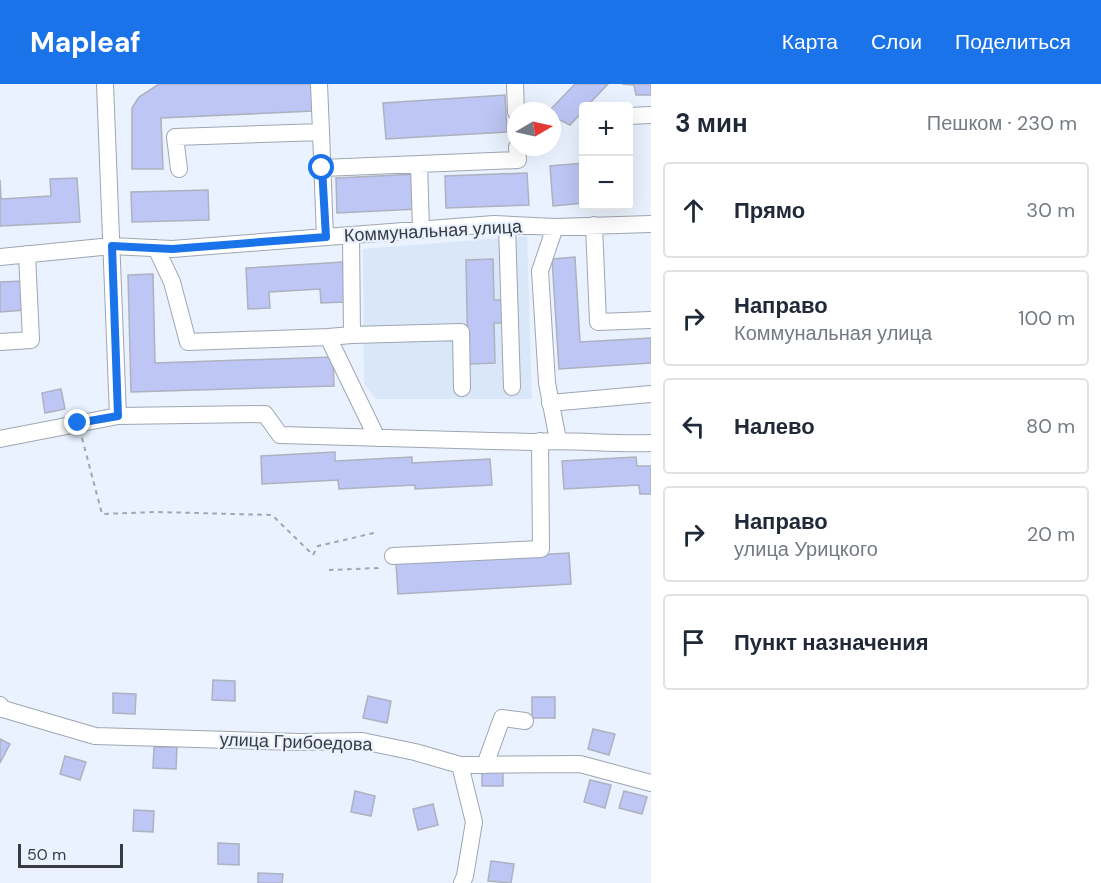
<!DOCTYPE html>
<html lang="ru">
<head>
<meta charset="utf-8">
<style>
  :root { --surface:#fff; --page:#f2f2f3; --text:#1f2937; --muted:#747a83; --line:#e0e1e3; --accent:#1a73e8 }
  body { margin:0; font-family:"DM Sans",sans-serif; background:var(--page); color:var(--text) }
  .controls { position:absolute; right:18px; top:18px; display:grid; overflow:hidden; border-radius:6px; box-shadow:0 6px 24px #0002 }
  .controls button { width:54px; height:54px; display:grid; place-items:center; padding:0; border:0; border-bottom:2px solid var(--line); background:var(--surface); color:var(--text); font:30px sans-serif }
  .compass { position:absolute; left:507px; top:18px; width:54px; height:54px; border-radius:50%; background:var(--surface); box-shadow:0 6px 24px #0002; rotate:81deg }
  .scale { position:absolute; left:18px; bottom:15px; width:105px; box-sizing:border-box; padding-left:6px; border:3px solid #383c41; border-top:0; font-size:16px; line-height:21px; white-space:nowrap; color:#383c41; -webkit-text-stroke:4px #e9f2fe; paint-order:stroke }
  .stop { position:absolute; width:18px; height:18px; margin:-14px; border:4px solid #1a73e8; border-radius:50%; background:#fff }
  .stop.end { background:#1a73e8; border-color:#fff; box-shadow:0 2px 6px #0008 }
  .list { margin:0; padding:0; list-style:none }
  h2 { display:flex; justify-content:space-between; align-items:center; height:78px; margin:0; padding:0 24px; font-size:26px }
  h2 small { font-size:20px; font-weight:400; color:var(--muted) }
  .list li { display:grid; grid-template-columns:39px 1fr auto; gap:18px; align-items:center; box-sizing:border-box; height:96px; margin:0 12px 12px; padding:0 12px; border:2px solid var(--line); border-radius:6px }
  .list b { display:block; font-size:22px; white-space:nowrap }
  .list p { margin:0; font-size:20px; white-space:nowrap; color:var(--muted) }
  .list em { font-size:20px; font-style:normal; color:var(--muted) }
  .icon { flex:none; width:33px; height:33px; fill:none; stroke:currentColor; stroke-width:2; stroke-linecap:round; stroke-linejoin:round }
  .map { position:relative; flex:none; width:651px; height:799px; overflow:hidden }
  header { display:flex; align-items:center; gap:36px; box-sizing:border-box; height:84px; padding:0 30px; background:var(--accent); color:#fff }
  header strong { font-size:28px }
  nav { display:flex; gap:33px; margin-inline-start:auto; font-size:21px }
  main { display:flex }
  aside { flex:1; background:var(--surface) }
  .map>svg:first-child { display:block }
  .built { fill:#d9e7f9 }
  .building { fill:#bdc6f5; stroke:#aeb1be; stroke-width:1.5 }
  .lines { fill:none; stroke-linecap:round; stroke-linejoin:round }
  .minor-casing { stroke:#9ea6b1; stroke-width:18 }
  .path { stroke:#9fa6af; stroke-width:2; stroke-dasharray:4.5 4.5; stroke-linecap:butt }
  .minor { stroke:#fff; stroke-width:16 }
  .route { stroke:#1a73e8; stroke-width:8 }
  .labels { text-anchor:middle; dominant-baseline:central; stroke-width:4.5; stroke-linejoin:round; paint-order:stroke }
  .street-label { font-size:18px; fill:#383c41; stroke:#e9f2fe }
</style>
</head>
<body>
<header>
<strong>Mapleaf</strong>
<nav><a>Карта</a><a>Слои</a><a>Поделиться</a></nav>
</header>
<main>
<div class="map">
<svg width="651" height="799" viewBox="0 0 651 799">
  <rect width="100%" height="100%" fill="#e9f2fe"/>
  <path class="built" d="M527,152L532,315H376L364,300L363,165Z"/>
  <path class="building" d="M159,0H313V27L161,34L163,85H132V24L139,13Z
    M575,0H608L587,22H584V26L570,41L552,32V27H549Z
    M622,0H651V11H636L634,1Z
    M505,11L507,48L386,55L383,19Z
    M584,79V119L553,122L550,82Z
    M527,89L529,121L446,124L445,92Z
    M417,90L418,125L337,129L336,94Z
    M77,94L80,138L0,142V96L1,115L51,112L50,95Z
    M208,106L209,136L132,138L131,108Z
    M575,173L580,258L651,254V279L559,285L552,175Z
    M493,175L494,216H505V239H494L495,279L468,280L466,176Z
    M343,178L345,218L321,219L320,205L269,208L270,224L248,225L246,184Z
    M153,190L155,279L333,273L334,302L131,308L128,191Z
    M23,197L25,226L0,228V198Z
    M61,305L65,325L45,329L42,309Z
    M335,368V377L412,373V379L490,375L492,401L415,405V401L339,405L338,396L262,400L261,372Z
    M636,373L637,382H651V410H640L639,401L564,405L562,377Z
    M569,469L571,500L398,510L396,479Z
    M213,596L235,597V617L212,616Z
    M113,609L136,610L135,630L113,629Z
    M368,612L391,617L387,639L363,634Z
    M532,613H555V634H532Z
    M593,645L615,650L609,671L588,665Z
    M0,655L10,660L0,679Z
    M154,663H177L176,685L153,684Z
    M65,672L86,678L80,696L60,690Z
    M482,682H503V702H482Z
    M590,696L611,701L605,724L584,718Z
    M355,707L375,712L371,732L351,728Z
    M624,707L647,713L642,730L619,724Z
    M433,720L438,741L418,746L413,725Z
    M134,726L154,727L153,748L133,747Z
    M218,759L239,760V781L218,780Z
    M491,777L514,780L511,799L488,797Z
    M258,789L283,790L282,799H258Z"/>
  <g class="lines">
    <g class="minor-casing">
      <path id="minor" d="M105,0L118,332
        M515,0L516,28
        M628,32L651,31
        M321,48L325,153
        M419,80L421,146
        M322,84L518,76L517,63
        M179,85L175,53L321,48L319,0
        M507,141L512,303
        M594,141L598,238L651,236
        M555,143L540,187L547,299L558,356
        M156,164L172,198L188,258L328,253L377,354
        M0,173L112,162L172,165L494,140L555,143L651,140
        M352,251L461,248L462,304
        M328,253L352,251L351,151
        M0,258L31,256L27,170
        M550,319L651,310
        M0,355L118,332L265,330L280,351L532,358C572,355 611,361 651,359
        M393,472L541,465L540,357
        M0,621L3,625L95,652L301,658L362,657L415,668L460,681L580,680L651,699
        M460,681L474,738L465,792L462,799
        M485,681L502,634L525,637"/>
    </g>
    <path class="path" d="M82,354L102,430L157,428L272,431L313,471L318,462L374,449
      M329,486L378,484L382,481"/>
    <use href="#minor" class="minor"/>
  </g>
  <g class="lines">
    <path class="route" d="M78,339L118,332L112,162L172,165L326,153L322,84"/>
  </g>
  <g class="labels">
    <g class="street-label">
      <text transform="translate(433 147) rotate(-3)">Коммунальная улица</text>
      <text transform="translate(296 658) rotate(2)">улица Грибоедова</text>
    </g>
  </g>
</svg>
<div class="controls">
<button>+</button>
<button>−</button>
</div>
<svg class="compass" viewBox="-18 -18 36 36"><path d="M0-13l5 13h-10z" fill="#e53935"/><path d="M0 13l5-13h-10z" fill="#747a83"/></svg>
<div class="scale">50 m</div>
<div class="stop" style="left:322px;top:84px"></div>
<div class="stop end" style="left:78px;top:339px"></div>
</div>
<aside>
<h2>3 мин<small>Пешком · 230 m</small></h2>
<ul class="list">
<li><svg class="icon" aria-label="ahead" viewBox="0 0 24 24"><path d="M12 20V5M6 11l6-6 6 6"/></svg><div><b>Прямо</b></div><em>30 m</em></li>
<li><svg class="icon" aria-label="right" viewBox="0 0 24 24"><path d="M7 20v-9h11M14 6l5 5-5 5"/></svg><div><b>Направо</b><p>Коммунальная улица</p></div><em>100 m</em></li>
<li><svg class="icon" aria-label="left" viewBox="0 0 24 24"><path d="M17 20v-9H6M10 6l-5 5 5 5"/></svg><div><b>Налево</b></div><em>80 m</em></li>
<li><svg class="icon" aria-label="right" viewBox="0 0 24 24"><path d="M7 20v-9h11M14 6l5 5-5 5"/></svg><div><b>Направо</b><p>улица Урицкого</p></div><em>20 m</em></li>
<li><svg class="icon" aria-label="arrive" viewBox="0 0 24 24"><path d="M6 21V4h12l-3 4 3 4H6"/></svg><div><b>Пункт назначения</b></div></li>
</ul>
</aside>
</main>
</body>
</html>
